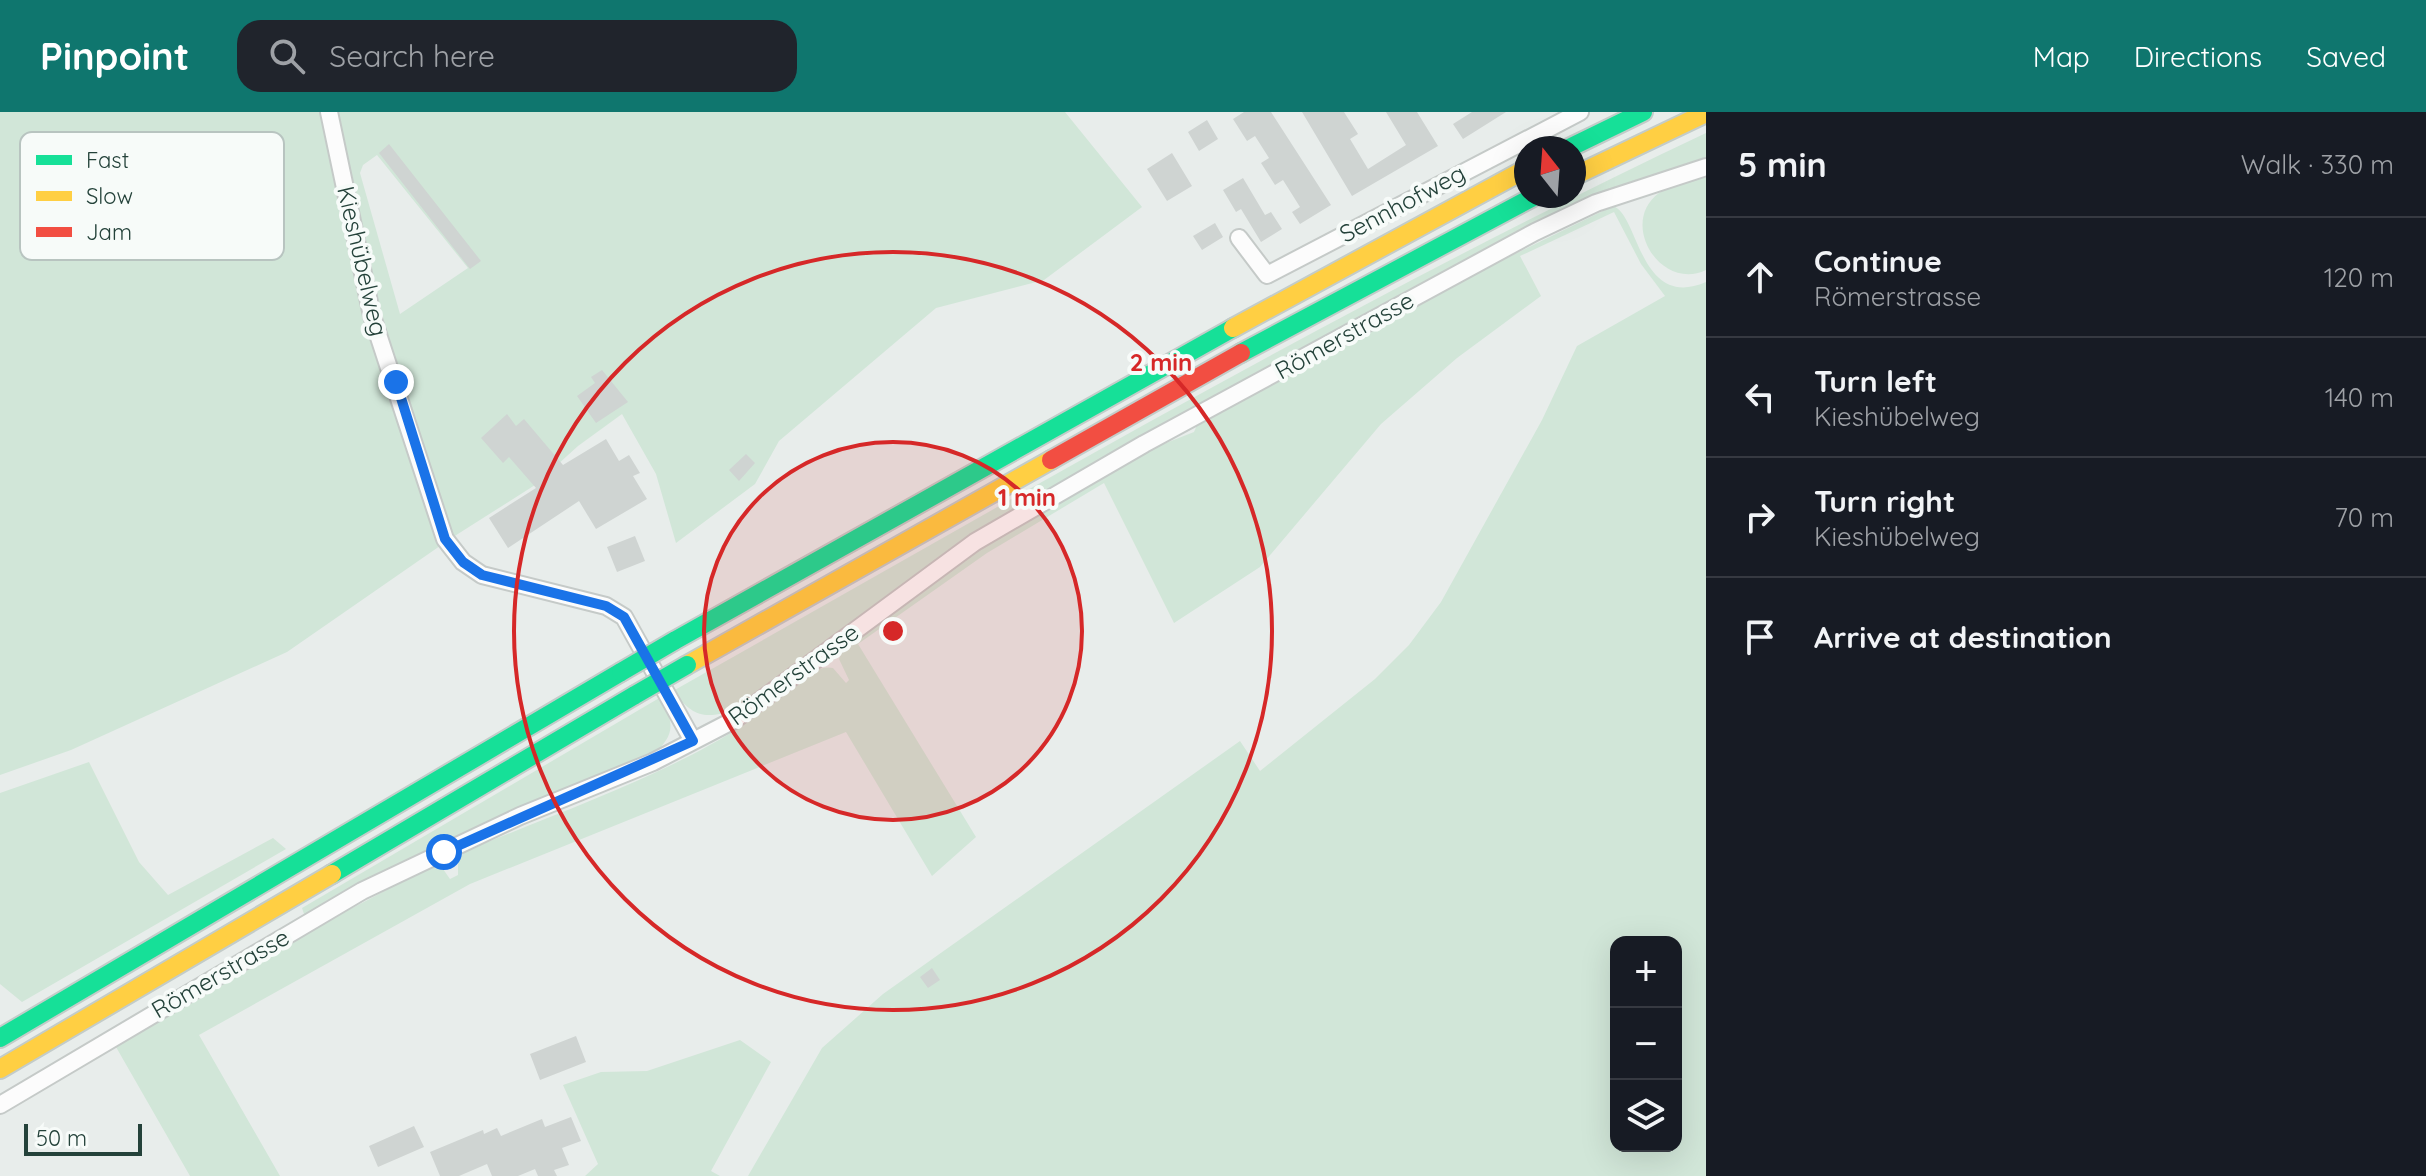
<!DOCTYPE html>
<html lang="en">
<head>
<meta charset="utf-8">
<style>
  :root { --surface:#171b24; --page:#20242c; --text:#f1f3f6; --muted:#9ea1a6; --line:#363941; --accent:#0f766e }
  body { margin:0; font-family:Quicksand,sans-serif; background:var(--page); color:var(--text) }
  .controls { position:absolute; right:24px; bottom:24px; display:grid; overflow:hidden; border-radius:16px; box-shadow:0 8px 32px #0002 }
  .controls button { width:72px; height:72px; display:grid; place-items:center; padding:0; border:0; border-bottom:2px solid var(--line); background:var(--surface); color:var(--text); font:40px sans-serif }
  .compass { position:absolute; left:1514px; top:24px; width:72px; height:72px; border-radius:50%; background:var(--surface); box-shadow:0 8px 32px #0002; rotate:343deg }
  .scale { position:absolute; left:24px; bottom:20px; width:118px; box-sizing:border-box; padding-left:8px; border:4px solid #24423a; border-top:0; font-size:22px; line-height:28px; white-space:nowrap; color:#24423a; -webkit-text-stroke:6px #f7fbf9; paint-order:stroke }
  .stop { position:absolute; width:24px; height:24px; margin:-18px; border:6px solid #1a73e8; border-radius:50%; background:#fff }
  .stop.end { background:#1a73e8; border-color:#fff; box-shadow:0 2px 8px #0008 }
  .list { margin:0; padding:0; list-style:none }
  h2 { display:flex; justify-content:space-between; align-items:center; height:104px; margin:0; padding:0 32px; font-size:34px }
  h2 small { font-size:26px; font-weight:400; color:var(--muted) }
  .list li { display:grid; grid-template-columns:52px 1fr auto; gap:24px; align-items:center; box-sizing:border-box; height:120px; padding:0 32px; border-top:2px solid var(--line) }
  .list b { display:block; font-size:30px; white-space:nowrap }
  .list p { margin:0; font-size:26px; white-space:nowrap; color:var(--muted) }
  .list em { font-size:26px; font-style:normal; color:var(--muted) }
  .icon { flex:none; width:44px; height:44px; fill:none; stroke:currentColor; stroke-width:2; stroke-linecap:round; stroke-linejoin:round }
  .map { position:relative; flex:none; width:1706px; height:1064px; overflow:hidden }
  header { display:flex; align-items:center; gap:48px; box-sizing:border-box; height:112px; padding:0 40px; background:var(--accent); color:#fff }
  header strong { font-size:38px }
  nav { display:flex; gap:44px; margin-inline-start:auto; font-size:28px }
  .search { width:560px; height:72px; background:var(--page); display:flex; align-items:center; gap:20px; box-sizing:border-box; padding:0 28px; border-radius:24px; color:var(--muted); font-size:30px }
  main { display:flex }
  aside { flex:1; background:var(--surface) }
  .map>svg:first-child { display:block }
  .green { fill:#d1e6d8; fill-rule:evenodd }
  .building { fill:#cfd4d2 }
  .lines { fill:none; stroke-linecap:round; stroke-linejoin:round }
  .street-casing { stroke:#c5cac8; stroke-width:20 }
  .fast-casing { stroke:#c3ccc9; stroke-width:22 }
  .slow-casing { stroke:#c3ccc9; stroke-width:22 }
  .jam-casing { stroke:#c3ccc9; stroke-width:22 }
  .street { stroke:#fcfcfc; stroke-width:16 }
  .fast { stroke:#16e098; stroke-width:18 }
  .slow { stroke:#ffcf43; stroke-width:18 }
  .jam { stroke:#f24e42; stroke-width:18 }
  .fast-bridge-casing { stroke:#c3ccc9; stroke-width:22; stroke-linecap:butt }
  .fast-bridge { stroke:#16e098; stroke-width:18 }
  .route { stroke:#1a73e8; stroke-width:10 }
  .ring { fill:none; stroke:#d62828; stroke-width:4 }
  .labels { text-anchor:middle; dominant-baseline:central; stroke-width:8; stroke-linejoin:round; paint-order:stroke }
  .street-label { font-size:24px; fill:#24423a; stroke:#f7fbf9 }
  .key { fill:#f7fbf9; stroke:#b8c4c0; stroke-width:2 }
  .key-label { font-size:22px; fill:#24423a }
  .centre { fill:#d62828; stroke:#f7fbf9; stroke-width:4 }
  .ring-label { font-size:24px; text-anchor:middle; font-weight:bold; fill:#d62828; stroke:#f7fbf9; stroke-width:8; stroke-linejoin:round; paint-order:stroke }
</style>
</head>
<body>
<header>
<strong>Pinpoint</strong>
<div class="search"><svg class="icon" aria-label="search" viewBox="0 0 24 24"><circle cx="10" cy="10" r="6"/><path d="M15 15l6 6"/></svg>Search here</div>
<nav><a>Map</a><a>Directions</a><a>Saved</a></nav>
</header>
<main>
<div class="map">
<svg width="1706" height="1064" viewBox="0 0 1706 1064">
  <rect width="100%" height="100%" fill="#e8edeb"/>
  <path class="green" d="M0,0H1065L1142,95L1044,168L936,196L779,329L755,372L676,431L656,362L622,302L578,334L535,373L450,427L287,540L71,638L0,663ZM377,43L468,156L400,202L360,61L363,53Z
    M1706,21V48L1637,68L1570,94L1140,326L970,422L736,598C704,607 694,606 673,579C1014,386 1353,188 1706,21Z
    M1706,65V158C1661,180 1618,111 1659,81C1671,72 1692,70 1706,65Z
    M1613,94C1639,102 1639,199 1706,170V1064H748L822,936L883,882L1240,629L1260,659L1375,567L1409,533L1441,490L1542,308L1577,234L1665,184L1641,152L1614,100L1520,144L1541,184L1457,246L1381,312L1260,455L1174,511L1104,371L987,441L858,532L976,725L932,764L846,620L470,772L199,923L280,1064H190L116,935L301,823L417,762L432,754L443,757L450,767L458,763V751L464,740C551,703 666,664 743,613C764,598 808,550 833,556L846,571L849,568L839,547L846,531L982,435L1148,338L1194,320L1197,313L1431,183ZM1616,830H1676V1034H1616Z
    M661,585C675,614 675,623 651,645L305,805L302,796Z
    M89,650L139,750L168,783L273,726L286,737L22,890L0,872V681Z
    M740,928L771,950L711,1059L720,1064H585L598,1052L563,973L601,960L647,959Z"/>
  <path class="building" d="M1244,0H1271L1331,93L1300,112L1292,100L1300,95L1283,68L1275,73L1261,51L1269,46L1255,24L1247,29L1233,7Z
    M1302,0H1344L1358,22L1350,27L1368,57L1406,33L1386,0H1417L1438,34L1352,84Z
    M1472,0H1506L1463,27L1453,12Z
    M1207,8L1218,27L1199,39L1188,20Z
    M389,32L481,149L470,157L379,41Z
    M1172,41L1192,74L1167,89L1147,57Z
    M1243,66L1265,103L1271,100L1282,117L1261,130L1241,97L1236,100L1223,78Z
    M1215,111L1223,125L1202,138L1193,124Z
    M602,258L628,290L596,311L577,284L595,271L591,265Z
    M507,302L516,314L524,307L563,353L606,327L619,349L629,343L640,361L633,364L647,387L596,417L579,389L508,436L489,406L536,376L509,345L503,351L481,326Z
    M746,342L755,351L739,369L729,358Z
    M635,424L645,449L617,460L607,435Z
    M932,856L940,868L928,876L920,865Z
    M576,924L586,950L540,968L530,942Z
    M571,1005L581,1029L562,1036L569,1053L554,1058L557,1064H538L535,1057L518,1064H492L487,1052L459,1064H440L430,1040L483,1018L484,1022L497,1016L501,1024L542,1007L545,1015Z
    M414,1014L424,1035L378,1055L369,1034Z"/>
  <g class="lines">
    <g class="street-casing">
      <path id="street" d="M329,0L372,204L445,427L463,450L482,463L606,494L624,505L693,629
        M1239,126L1267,163L1580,0
        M0,993L362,779L520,704L653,650L734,608L975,430L1144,332L1535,120L1596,91L1706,55"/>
    </g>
    <g class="fast-casing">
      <path id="fast" d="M1569,36L1643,0
        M1241,241L1535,84
        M674,529L1233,216
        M332,762L635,583
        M0,926L621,560"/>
    </g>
    <g class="slow-casing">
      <path id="slow" d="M1574,64L1706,1
        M1233,216L1526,57
        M687,553L1051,348
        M0,957L332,762"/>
    </g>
    <g class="jam-casing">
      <path id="jam" d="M1051,348L1241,241"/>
    </g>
    <use href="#street" class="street"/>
    <use href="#fast" class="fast"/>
    <use href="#slow" class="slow"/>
    <use href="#jam" class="jam"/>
    <g class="fast-bridge-casing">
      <path id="fast-bridge" d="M621,560L674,529
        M635,583L687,553"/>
    </g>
    <use href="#fast-bridge" class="fast-bridge"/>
  </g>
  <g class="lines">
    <path class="route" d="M396,270L445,427L463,450L482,463L606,494L624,505L693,629L444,740"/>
  </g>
  <circle cx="893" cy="519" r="189" fill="#d62828" fill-opacity=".12"/>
  <g class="ring">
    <circle cx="893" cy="519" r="189"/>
    <circle cx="893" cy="519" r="379"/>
  </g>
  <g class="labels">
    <g class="street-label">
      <text transform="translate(1402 91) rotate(-28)">Sennhofweg</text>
      <text transform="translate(363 149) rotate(77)">Kieshübelweg</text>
      <text transform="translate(1344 223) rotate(-29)">Römerstrasse</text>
      <text transform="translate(793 562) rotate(-36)">Römerstrasse</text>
      <text transform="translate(220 861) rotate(-30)">Römerstrasse</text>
    </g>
  </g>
  <rect x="20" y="20" width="264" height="128" rx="12" class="key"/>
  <rect x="36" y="43" width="36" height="10" fill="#16e098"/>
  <rect x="36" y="79" width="36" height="10" fill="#ffcf43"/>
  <rect x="36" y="115" width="36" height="10" fill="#f24e42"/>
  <g class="key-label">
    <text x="86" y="56">Fast</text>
    <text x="86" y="92">Slow</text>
    <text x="86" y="128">Jam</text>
  </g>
  <circle cx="893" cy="519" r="12" class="centre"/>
  <g class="ring-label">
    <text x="1161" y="259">2 min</text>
    <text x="1027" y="394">1 min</text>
  </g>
</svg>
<div class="controls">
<button>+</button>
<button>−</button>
<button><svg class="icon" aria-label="layers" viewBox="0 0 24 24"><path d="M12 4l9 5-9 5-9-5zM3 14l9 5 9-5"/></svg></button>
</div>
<svg class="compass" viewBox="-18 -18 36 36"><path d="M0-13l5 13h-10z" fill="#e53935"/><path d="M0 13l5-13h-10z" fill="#9ea1a6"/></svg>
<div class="scale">50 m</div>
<div class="stop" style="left:444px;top:740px"></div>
<div class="stop end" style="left:396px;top:270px"></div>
</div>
<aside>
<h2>5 min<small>Walk · 330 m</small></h2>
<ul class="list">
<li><svg class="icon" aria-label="ahead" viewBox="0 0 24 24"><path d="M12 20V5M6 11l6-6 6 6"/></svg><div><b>Continue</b><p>Römerstrasse</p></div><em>120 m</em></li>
<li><svg class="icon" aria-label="left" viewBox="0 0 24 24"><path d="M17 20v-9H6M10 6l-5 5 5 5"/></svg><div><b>Turn left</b><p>Kieshübelweg</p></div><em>140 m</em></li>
<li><svg class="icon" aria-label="right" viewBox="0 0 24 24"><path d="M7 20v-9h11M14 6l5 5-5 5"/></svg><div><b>Turn right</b><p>Kieshübelweg</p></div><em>70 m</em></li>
<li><svg class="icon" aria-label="arrive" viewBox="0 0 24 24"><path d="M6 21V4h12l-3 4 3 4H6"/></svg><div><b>Arrive at destination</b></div></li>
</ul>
</aside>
</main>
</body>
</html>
